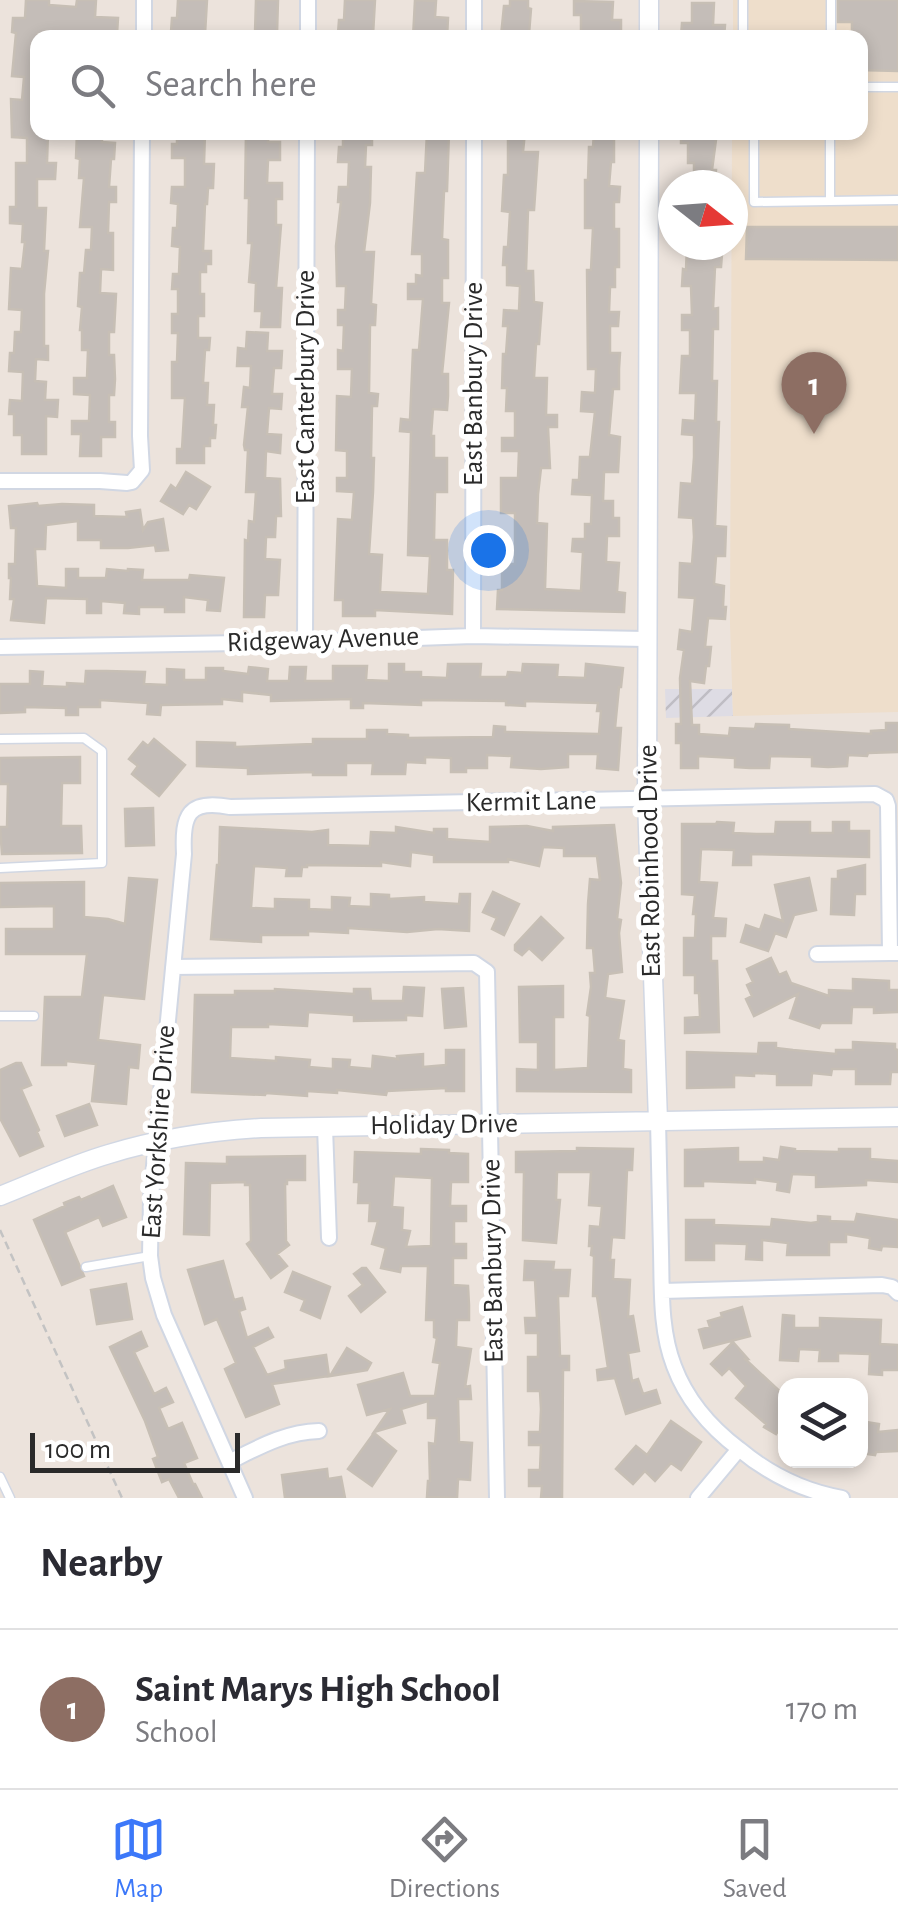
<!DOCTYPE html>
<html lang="en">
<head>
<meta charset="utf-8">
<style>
  :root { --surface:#fff; --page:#f7f7f7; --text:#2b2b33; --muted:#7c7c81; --line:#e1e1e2; --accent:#3c78f9 }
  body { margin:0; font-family:"Alegreya Sans",sans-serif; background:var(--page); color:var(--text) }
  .controls { position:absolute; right:30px; bottom:30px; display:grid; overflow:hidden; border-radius:20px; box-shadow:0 5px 15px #0003 }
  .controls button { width:90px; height:90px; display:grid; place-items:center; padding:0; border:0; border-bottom:2px solid var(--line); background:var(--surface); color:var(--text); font:50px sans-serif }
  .compass { position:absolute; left:658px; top:170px; width:90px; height:90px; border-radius:50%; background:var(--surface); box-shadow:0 5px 15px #0003; rotate:107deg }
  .scale { position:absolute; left:30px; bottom:25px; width:210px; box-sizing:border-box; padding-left:10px; border:5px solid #2a2a2a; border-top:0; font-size:28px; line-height:35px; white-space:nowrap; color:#2a2a2a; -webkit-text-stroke:8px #fff; paint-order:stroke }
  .you { position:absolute; left:488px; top:550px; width:35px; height:35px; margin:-25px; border:8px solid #fff; border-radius:50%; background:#1a73e8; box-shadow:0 0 0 15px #1a73e833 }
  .badge { display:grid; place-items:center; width:65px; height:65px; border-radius:50%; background:var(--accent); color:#fff; font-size:32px; font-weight:700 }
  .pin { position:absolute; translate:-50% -82px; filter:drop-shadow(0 2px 5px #0008) }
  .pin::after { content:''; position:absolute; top:52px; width:35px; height:30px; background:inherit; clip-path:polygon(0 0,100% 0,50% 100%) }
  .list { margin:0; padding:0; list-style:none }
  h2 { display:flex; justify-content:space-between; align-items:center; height:130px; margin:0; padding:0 40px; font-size:42px }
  h2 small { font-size:32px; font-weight:400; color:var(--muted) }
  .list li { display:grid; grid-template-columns:65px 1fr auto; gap:30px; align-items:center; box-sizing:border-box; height:160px; padding:0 40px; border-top:2px solid var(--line) }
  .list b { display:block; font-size:38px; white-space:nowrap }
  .list p { margin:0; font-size:32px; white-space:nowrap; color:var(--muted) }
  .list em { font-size:32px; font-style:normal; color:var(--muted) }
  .icon { flex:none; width:55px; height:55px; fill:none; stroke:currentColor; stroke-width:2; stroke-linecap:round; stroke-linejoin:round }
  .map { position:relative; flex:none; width:898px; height:1498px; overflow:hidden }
  .search { position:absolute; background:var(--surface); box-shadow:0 5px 15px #0003; left:30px; right:30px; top:30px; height:110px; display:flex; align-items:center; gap:25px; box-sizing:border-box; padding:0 35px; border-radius:20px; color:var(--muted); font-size:38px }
  .sheet { height:290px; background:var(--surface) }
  nav { display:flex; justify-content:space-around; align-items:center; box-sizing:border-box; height:140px; border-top:2px solid var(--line); background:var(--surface); font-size:28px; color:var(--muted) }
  nav a { display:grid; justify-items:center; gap:5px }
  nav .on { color:var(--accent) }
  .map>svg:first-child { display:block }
  .industrial { fill:url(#industrial-furrows) }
  .education { fill:#eedecb }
  .building { fill:#c4bdb8; stroke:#c7bfb5; stroke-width:2.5; fill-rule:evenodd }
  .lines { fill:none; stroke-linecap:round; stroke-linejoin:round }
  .service-casing { stroke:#d1d7e3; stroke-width:11 }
  .minor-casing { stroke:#d1d7e3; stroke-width:18 }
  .tertiary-casing { stroke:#d1d7e3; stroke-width:21 }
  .path { stroke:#c3c3c3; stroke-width:2.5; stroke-dasharray:8 5; stroke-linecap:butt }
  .service { stroke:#fff; stroke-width:8 }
  .minor { stroke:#fff; stroke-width:14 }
  .tertiary { stroke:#fff; stroke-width:18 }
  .labels { text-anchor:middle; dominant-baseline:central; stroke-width:10; stroke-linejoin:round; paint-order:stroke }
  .street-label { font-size:28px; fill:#2a2a2a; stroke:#fff }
</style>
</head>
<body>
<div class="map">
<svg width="898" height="1498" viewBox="0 0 898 1498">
  <defs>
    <pattern id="industrial-furrows" width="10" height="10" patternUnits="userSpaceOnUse" patternTransform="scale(2.5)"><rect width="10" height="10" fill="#dedce4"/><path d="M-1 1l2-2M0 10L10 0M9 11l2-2" fill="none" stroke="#bfbdc4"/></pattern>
  </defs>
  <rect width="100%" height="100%" fill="#ece3dc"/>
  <path class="industrial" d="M665,689H732L733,716L666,718Z"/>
  <path class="education" d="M733,0H898V712L733,716L730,623L732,133L860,132V38L733,37Z"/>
  <path class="building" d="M26,0H49V5L76,7L77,0H96L95,17L118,18L117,34L56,31V35L38,34V132H48L47,163H56L55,179H37V208H46L44,251H48L44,294V346H48V360L36,359L35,381L46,382L45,400H58L57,417L46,416V454H22V435H14V414H9L10,400L22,401L23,372L9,371L10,353H14L15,332H21L22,310L9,309L11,268L22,269L25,242H22L23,224L10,223V207H16V163H27V138L12,137L11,99L22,100L24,77L12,76L16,33L12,32L13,18H25Z
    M178,0H207L205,34L171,32L172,18H177Z
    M256,0H278L277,34L255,33Z
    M345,0H375L373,35L338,34L339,20H344Z
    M415,0L436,1L435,17L448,18L447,38H413Z
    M510,0H528V8L531,9L529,34L526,33L525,38L501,36L504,6H510Z
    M838,0H898V71L860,70V38H852V22H838Z
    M574,1L613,2L612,20H621V36L581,35V15H574Z
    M692,3H714L713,25H725L724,38L681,37L682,23H692Z
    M77,132H102V142L115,143L114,159H111L109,187H116V202H109L108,233H113V270L101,269L100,293L116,294L114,332H109V355H114L115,379L114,395H109V422H115V437H101V456H80L81,434H72V421H89L90,395L74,394V378H87L88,350H82V330H80L82,307L78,306L80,273H84L86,250H91L92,227H80L84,178H79L80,159L76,158Z
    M177,132H205L204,164H214L213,188H208L207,204H205L203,251H211V264H206V272H200V294H204V316H198V338H210L209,350H205L203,383H208L207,405H214L213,425H216L215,438H210V446H204V463H177V449H182L185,398H172V362H177L178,333H172V314H178V289H172L173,274H179L180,247L172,246L173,228H177L178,204L171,203L172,187H185V158H172V144H177Z
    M246,132H268V142H280V160H268L267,183H282V199H276V225H281L276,288H282L280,327H261L262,311H255L256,283L249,282L252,243H248L249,198H245Z
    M343,132H372V145H366L365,167H371L370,203L364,252H374L371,304L376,305L375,325H370L369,393L378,394L377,406H372L371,458H374L373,492L369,554L382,555L380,592L428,594L430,556L408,555L411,432L400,431L401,419L410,420L413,350H419L423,299H408V284H416V275L422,276V254H412L417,173H425L427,132H449L447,191H444L442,239L448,240V278H442V303H449L442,374H448V396L447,410L433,409L431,436H434V458H447V492H435L434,540H447V570H453L452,614L375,610V616H343V600H335L338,519L352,520L354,492L337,491V478H347V451L336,450L337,396L351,397L352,369H338V350L343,351L344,325H338V310H345L346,286H337L336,246L341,202H338L339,187H348L349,162H338L339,147H343Z
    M508,132H525L523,152H538L534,210H528L526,271H533L534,302L542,303L539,344H536L534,378H547L546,415H557V427H548L550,468H541L538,494L537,523L547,524L545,589L581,591L583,552L572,551L573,539H585V524H591L592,495L572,494L573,480H579L580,457H590L595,412L581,411L582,392L595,393L596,369H588L587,270H591L593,228H585V180H588L589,147H593L594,132H614V162H611L609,186L620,187L619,202H614V229H619V267H615V287H610L609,312H619L618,326H610V353H620L619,369V389H613L609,435L620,437L618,472H604L603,501H613V518H619V536H607L606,562L619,563L617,592L625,593L624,612L497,609L498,590H502V564H515V513H501V478H518L519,451H502V438H515V411H506L507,388H502L503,354H506L508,326H503L504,310L519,311L520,286L507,285V265H503L504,247H508L510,212L502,211L504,175H508Z
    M681,132H717L712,170H716L715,185H694V163H688V143H681Z
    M747,227H898V260L746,259Z
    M687,245H713L712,254H722L721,267H715L713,309L718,308V329H713L712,381H717L716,422H719L715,526L726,527L725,556H716L714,584L724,586L723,607H726L725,619L708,618L705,647H711L709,666H706L704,683L690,681L692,725H699V734L729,736L730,728L755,729L756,724L789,725V729L871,734V731L886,730V723H898V752L868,753L867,756L848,755L847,766L828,767L812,766V757L770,756L769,768H750L735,767V758L698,756V768H681V743H676V724H681L680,678L684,650L678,649L680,630L692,632L695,598L679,597L680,563L692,564L694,537L693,518L679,517L681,483L692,484L694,457V435L682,434L683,420L695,421L696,393H680L682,356H690V330H682V315H692L691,286H682L683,269L686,270Z
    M247,332L268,333L267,351H282L281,368H274L272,394H282L281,409L269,408L267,434L281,435L280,453L266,451L265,478L280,479L281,516H276L275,537H266L265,559L280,560L278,595H265L264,617H244L245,540L248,541L249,521L254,522L256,492H246L248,450H245L244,445L248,407H242L244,387L250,388L251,366H237L238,348L246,349Z
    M186,472L210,487L196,509L189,505L183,514L161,501L171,485L176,489Z
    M37,503L38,506L62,504L94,505V516L127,517L126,512L140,510L143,530L148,522L163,519L168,550L156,551L155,545L128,548H101V540H78V521L46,525L45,549H35L37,586L66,588V569H78V578H106L107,569L128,571V569L143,570L142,580H189L190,575L224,578L220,611L207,610L208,600L184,597V612H165V607H139V614L124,613L125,603L101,601V613H87V599L46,598L44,623L11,620L14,599H10L11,578H9V564H15L16,528H11L9,506Z
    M389,664H404V672H421V677L447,678L448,664H481L480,677H507L508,672L522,673L523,664L558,665L557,677L585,678L586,664L623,668L621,687H619L615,728H621L618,770L597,768L598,754H568V767L541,769L511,767L512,756L487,755V768H466V772H451V758L425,757V763L406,762L405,774H372L373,763H346V775H313V772L248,774V768L197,766V742L235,743V747L313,744V739H367V730H387V734L408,735V738L493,737L494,726L505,727V732L599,734L601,711H597L598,703L525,701V706L506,705V701L421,700V705L363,703V708H351V699L271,701V695L242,692V701L222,699V704L161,705L160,715L147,714L148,703L100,700V707H78V715H66V708L25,707V712L0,713V684H30V671L43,672L42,686L67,687V683L85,684L86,671H106L145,672L144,684L167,685V669L184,670V680H206V668H223V671L248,674L249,667L268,669L267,681H289L290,667H306L305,681H333V666H367L366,680L389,681Z
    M154,739L185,765L159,796L132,774L138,766L129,759L143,742L148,746Z
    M80,757V783H62L61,826H81L82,853L2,854L0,827H7L8,784H0V758Z
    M153,808L154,845L126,846L125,809Z
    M717,822L734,823L733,833L756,834H775L776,822H810V833H833V822H849V831H869V857L751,854V865H733L734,850L701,849L699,882L717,883L713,918L726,919L725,936H711V961H717L719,1032L685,1033V1018L700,1017L699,993H695V975H684V938H695L696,914H693L695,895L682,894V824H716Z
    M614,825L621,883L617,919L621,920L619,933L622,972L608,974L605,998L624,1001L618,1040L624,1041L623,1069L631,1070V1092L517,1091V1069L538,1070V1042H520L519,987L563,986V1017H554V1070L588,1068L590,1016L587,1015L591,987L590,973H595L593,948H587L588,904L590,879L600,880L597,856H564V848L543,847L539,866L508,859V862H434V855L411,852L410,866L381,862V866L307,865V867H302L301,876H286L287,868L254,866L251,908L275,909V899L309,900V909L332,910V897L350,898L349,906L371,907V894L389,895V899L424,897V902L459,904L460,894H470L469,931L438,929L407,932L348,928V933L308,931V935H261V942L211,939L217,865H219L220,827L312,832L328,830V845L370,846L371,832L396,833V827L434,833V829H447V839L490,842V827L527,826L553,831V827Z
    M865,865V894H855L854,915L831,914L832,879H838V871Z
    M129,878L157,880L144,999L103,995L98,1040L140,1045L138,1068L129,1067L126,1104L92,1101L96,1064L66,1061V1065H42L45,997H82L87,954H6V929H54V906L0,907V883L84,882V917L108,919L125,924Z
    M809,878L816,910L794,915L786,937L775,933L768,951L741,942L746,925L760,930L765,915L783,921L775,885Z
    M493,892L519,904L504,935L492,929L497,918L483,912Z
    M541,917L563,938L542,960L529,948L522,955L515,950V945Z
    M771,958L779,975L786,972L791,983L829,996V990L853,991V979L889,981V990H898V1012L874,1013V1007H852L851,1023H821L819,1028L790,1018L798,994L754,1016L746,999L752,996L747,985L753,982L747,969Z
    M404,987L424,988L422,1016L406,1015V1020L354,1021V1015L308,1012L307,1026L268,1024V1027H231L230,1058L276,1061V1057L310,1060L309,1067L333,1069V1059L350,1060L349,1067L372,1069L373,1056L398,1059L397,1056L423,1054V1067L446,1065V1050H464V1091H446V1088L387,1091L386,1095L337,1090V1093L307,1091V1096L266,1093L265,1095L192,1092L195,995H235V991H275V989L354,994V989H370L371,1001H403Z
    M463,988L466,1026L445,1028L442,989Z
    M853,1042L895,1044V1049L898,1050V1072H891L890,1084H856V1069H832L831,1075L812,1073L811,1085H777V1074L754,1073V1076L734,1075V1087L687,1088V1052L758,1054L759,1043H776V1048L793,1050L836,1054V1050H853Z
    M16,1063H21L31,1085L21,1089L39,1130L37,1132L43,1146L20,1156L0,1118V1070Z
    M89,1104L97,1125L65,1136L57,1116Z
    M781,1147L795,1149V1151L839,1152V1149H870V1159L898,1161V1182L866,1180V1185L816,1187V1175L792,1174L789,1192L777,1190L778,1182L755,1179V1183L703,1181V1186H685V1150L738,1148V1162H764V1158L779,1160Z
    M577,1148L633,1149L632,1170H627L624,1238L612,1237L610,1260H614L613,1279L630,1280L628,1317L633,1316L639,1351L628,1353L632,1381L638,1379L643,1394L656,1390L660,1403L626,1414L615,1378L598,1380L597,1370L608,1368L597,1296H593L594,1256L591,1255L592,1246H589L590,1226L600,1227L602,1206L589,1205L591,1172H557L556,1200H560L556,1243L523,1240L524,1172H516V1152L577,1151Z
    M421,1149L449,1150V1153L468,1154V1182H451L450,1206H466V1221H454V1244H466V1258H453V1285L468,1286L469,1305V1320H457L456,1347L471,1349L465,1387L470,1386L471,1399H458L459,1442L472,1443L470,1480L458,1479L457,1498L427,1497L428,1481H430L429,1443L435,1444L437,1418H428V1401L401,1409L405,1423L374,1432L390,1409L367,1415L358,1385L403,1373L410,1396H435L440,1363L433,1362L437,1338L434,1337V1320H426L428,1266H401L400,1272L381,1268L386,1248L372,1244L378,1221H369L370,1203H358L359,1182H354L355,1152L421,1154ZM394,1176L432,1178L431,1246L406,1247L410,1231L402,1230L403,1208L392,1207Z
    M305,1156V1180H287V1184H285L286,1241L289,1245L277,1254L287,1266L271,1278L247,1244L251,1241L250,1185H245V1182L210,1183L209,1235L184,1234L186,1163L227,1164V1157Z
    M113,1186L126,1217L103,1226L99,1217L65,1232L84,1276L62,1285L34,1220L65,1206L64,1203L79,1197L81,1200Z
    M857,1214L898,1220V1247L882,1246L881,1250L869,1248L870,1238L846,1234V1242H829V1255H787L788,1243L762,1240V1260L746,1259L747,1244L714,1243V1260H686V1220H714V1225L771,1227L772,1219L811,1223L818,1222V1216L830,1217V1221L855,1222Z
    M223,1261L234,1300L242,1298L245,1309L239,1311L247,1338L268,1328L273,1337L253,1347L267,1375L286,1369L285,1361L326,1355L329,1376L272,1384L279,1404L246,1417L225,1369L236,1363L217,1319L205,1324L188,1270Z
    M525,1261L554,1262L553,1270H570L568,1296H558L560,1356H569V1370H563L562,1498H541L542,1486H529V1470H540L541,1445H529V1432H540L541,1409L540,1391H528V1357H538V1333H526L525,1318H537L535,1280H524Z
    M362,1268H366L385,1292L361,1312L349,1296L363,1285L354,1274Z
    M293,1272L330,1287L320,1318L301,1310L305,1300L285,1292Z
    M126,1284L132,1319L97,1324L91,1290Z
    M742,1307L750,1336L704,1348L699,1330L710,1327L708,1321L722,1317L721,1313Z
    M783,1315L794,1316V1328H820V1318L881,1320L880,1344L898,1345V1370H882V1375L869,1374L870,1354L838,1353V1361H819L820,1350L799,1349L798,1361L780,1360Z
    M141,1332L147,1346L134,1352L154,1394L166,1388L173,1402L159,1408L168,1429L182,1423L197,1458L184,1463L193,1484H195L202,1498H179L169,1479L162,1482L153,1459L158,1457L145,1421L110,1347Z
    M733,1342L748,1359H745L786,1397V1419L776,1434L764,1427L766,1424L736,1398L746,1386L729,1368L722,1375L711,1364Z
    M347,1348L371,1363L367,1370L330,1376Z
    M671,1421L701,1442L681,1470L671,1463L655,1481L645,1471L633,1484L616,1469L636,1446L647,1455Z
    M860,1421L879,1424L878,1432L898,1430V1451L876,1452L875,1455L860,1453Z
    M374,1433L396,1451L372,1486L348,1469Z
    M327,1469L328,1479L341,1477L345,1498H285L282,1475Z"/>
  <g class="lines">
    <g class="service-casing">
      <path id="service" d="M743,0V38
        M831,38V0
        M860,87H898
        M754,132V202L898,200
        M830,132V201
        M0,739L84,738L102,751V863L0,868
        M0,1016H34
        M86,1267L150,1256
        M0,1477L10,1498"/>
    </g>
    <g class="minor-casing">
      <path id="minor" d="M474,0V38
        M144,38V0
        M308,38V0
        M0,481H100L127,483L132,482L142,470L140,436L142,132
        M473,636L474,132
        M305,642L307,132
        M0,647L305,642L473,636L646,639
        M817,954L890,953
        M173,967L474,963L487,972L497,1498
        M658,1121C659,1165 660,1208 661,1252C662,1289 660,1330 674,1366C687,1401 710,1427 739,1449C769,1474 803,1491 842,1498
        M325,1127L329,1238
        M662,1291L882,1285L892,1287L898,1293
        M229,1462C259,1447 285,1432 319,1431
        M245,1498L164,1315L153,1278L150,1256L151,1197L184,854C182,815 188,799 230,807L875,794L886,800L888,806L890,953H898
        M698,1498L739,1449"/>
    </g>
    <g class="tertiary-casing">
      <path id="tertiary" d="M649,38V0
        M649,132L647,800L658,1121
        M0,1196C36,1182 71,1165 109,1154C158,1139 209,1131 261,1128L898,1117"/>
    </g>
    <path class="path" d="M0,1230L122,1498"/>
    <use href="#service" class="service"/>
    <use href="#minor" class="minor"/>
    <use href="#tertiary" class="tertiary"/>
  </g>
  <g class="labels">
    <g class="street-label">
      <text transform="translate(474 384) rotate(-90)">East Banbury Drive</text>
      <text transform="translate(306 387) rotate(-90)">East Canterbury Drive</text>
      <text transform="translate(323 640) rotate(-2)">Ridgeway Avenue</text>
      <text transform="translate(531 802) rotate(-1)">Kermit Lane</text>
      <text transform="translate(650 861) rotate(-91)">East Robinhood Drive</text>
      <text transform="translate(444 1125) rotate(-1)">Holiday Drive</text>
      <text transform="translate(159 1132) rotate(-86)">East Yorkshire Drive</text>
      <text transform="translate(493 1261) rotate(-91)">East Banbury Drive</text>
    </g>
  </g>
</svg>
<div class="controls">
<button><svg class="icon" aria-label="layers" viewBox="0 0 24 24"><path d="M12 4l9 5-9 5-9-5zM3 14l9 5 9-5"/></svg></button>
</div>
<svg class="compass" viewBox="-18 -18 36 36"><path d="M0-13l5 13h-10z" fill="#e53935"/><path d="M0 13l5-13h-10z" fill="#7c7c81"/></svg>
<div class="scale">100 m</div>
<div class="you"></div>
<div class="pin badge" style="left:814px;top:434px;background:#8d6e63">1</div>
<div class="search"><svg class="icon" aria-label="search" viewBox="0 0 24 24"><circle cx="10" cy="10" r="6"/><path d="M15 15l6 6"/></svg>Search here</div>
</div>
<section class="sheet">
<h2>Nearby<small></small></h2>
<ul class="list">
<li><span class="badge" style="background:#8d6e63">1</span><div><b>Saint Marys High School</b><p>School</p></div><em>170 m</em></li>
</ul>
</section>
<nav>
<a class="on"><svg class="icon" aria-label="map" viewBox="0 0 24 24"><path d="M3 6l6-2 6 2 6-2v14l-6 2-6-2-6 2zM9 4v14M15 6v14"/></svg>Map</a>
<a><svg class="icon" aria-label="directions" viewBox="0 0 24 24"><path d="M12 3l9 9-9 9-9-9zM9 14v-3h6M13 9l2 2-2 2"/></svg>Directions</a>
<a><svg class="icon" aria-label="saved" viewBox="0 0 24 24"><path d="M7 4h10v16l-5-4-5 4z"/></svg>Saved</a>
</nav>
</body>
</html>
